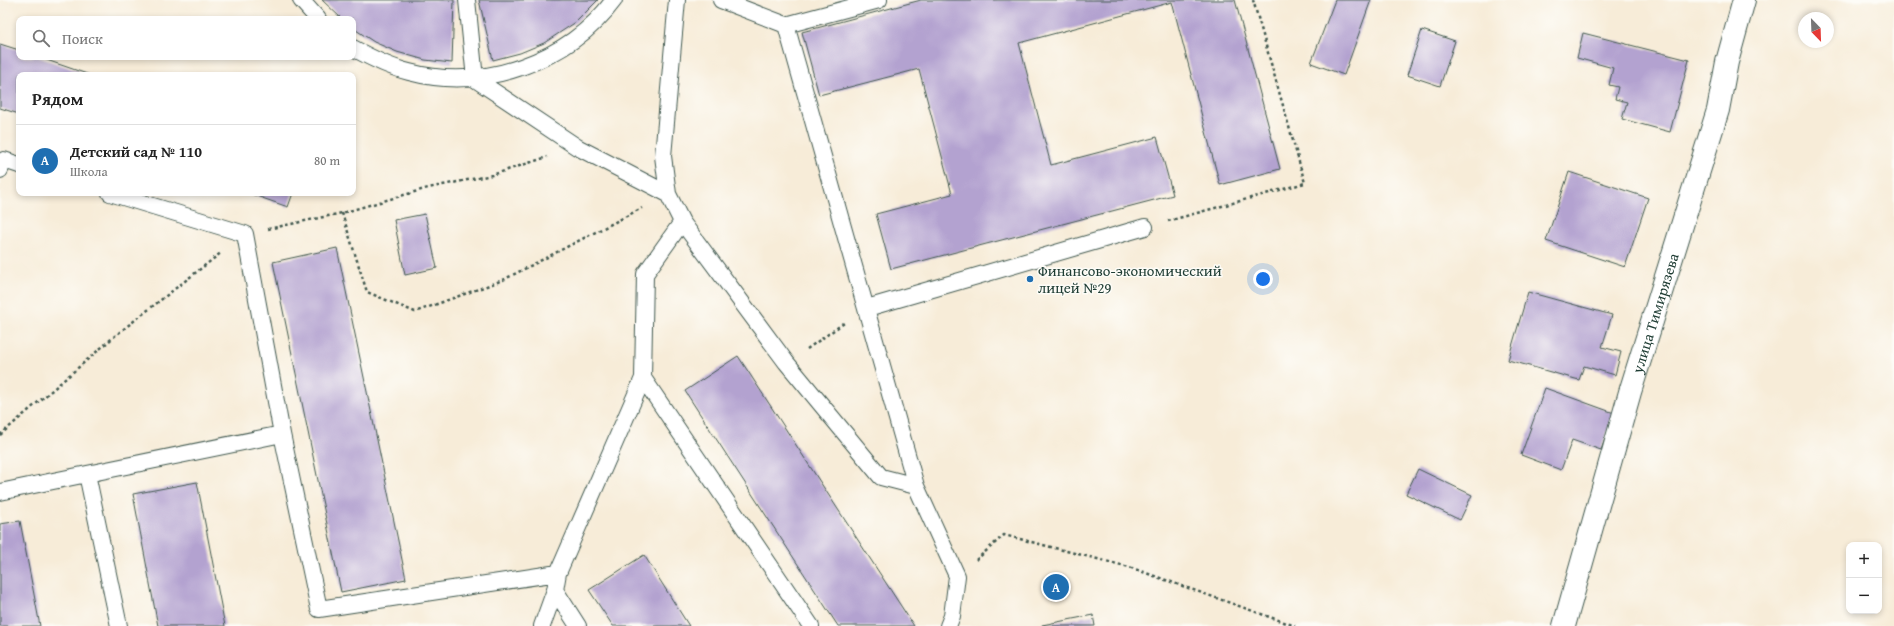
<!DOCTYPE html>
<html lang="ru">
<head>
<meta charset="utf-8">
<style>
	:root { --surface:#fff; --page:#f2f2f2; --text:#222; --muted:#767676; --line:#e0e0e0; --accent:#1f6fb2 }
	body { margin:0; font-family:"Gentium Book Plus",serif; background:var(--page); color:var(--text) }
	.controls { position:absolute; right:12px; bottom:12px; display:grid; overflow:hidden; border-radius:8px; box-shadow:0 2px 6px #0003 }
	.controls button { width:36px; height:36px; display:grid; place-items:center; padding:0; border:0; border-bottom:1px solid var(--line); background:var(--surface); color:var(--text); font:20px sans-serif }
	.compass { position:absolute; left:1798px; top:12px; width:36px; height:36px; border-radius:50%; background:var(--surface); box-shadow:0 2px 6px #0003; rotate:157deg }
	.you { position:absolute; left:1263px; top:279px; width:14px; height:14px; margin:-10px; border:3px solid #fff; border-radius:50%; background:#1a73e8; box-shadow:0 0 0 6px #1a73e833 }
	.badge { display:grid; place-items:center; width:26px; height:26px; border-radius:50%; background:var(--accent); color:#fff; font-size:13px; font-weight:700 }
	.pin { position:absolute; translate:-50% -50%; border:2px solid #fff; box-shadow:0 1px 4px #0006 }
	.list { margin:0; padding:0; list-style:none }
	h2 { display:flex; justify-content:space-between; align-items:center; height:52px; margin:0; padding:0 16px; font-size:17px }
	h2 small { font-size:13px; font-weight:400; color:var(--muted) }
	.list li { display:grid; grid-template-columns:26px 1fr auto; gap:12px; align-items:center; box-sizing:border-box; height:72px; padding:0 16px; border-top:1px solid var(--line) }
	.list b { display:block; font-size:15px; white-space:nowrap }
	.list p { margin:0; font-size:13px; white-space:nowrap; color:var(--muted) }
	.list em { font-size:13px; font-style:normal; color:var(--muted) }
	.icon { flex:none; width:22px; height:22px; fill:none; stroke:currentColor; stroke-width:2; stroke-linecap:round; stroke-linejoin:round }
	.map { position:relative; flex:none; width:1894px; height:626px; overflow:hidden }
	.search { position:absolute; background:var(--surface); box-shadow:0 2px 6px #0003; left:16px; top:16px; width:340px; height:44px; display:flex; align-items:center; gap:10px; box-sizing:border-box; padding:0 14px; border-radius:8px; color:var(--muted); font-size:15px }
	.panel { position:absolute; background:var(--surface); box-shadow:0 2px 6px #0003; left:16px; top:72px; width:340px; height:124px; border-radius:8px }
	.map>svg:first-child { display:block }
	.building { fill:#b3a2d0 }
	.lines { fill:none; stroke-linecap:round; stroke-linejoin:round }
	.service-casing { stroke:#3f574d; stroke-width:18 }
	.minor-casing { stroke:#3f574d; stroke-width:24 }
	.path { stroke:#3f574d; stroke-width:2.5; stroke-dasharray:3 3; stroke-linecap:butt }
	.service { stroke:#fff; stroke-width:16 }
	.minor { stroke:#fff; stroke-width:22 }
	.poi-dot { fill:#1f6fb2; stroke:#fdfcf7; stroke-width:1.5 }
	.labels { text-anchor:middle; dominant-baseline:central; stroke-width:3; stroke-linejoin:round; paint-order:stroke }
	.poi-label { font-size:15px; fill:#1f3d34; stroke:#fdfcf7; text-anchor:start }
	.street-label { font-size:15px; fill:#1f3d34; stroke:#fdfcf7 }
</style>
</head>
<body>
<div class="map">
<svg width="1894" height="626" viewBox="0 0 1894 626">
	<rect width="100%" height="100%" fill="#fdfcf7"/>
	<filter id="ink" filterUnits="userSpaceOnUse"><feTurbulence type="fractalNoise" baseFrequency=".025" numOctaves="2"/><feDisplacementMap in="SourceGraphic" scale="8" xChannelSelector="R" yChannelSelector="G"/><feConvolveMatrix kernelMatrix="1 2 1 2 8 2 1 2 1" color-interpolation-filters="sRGB"/></filter>
	<filter id="wash" filterUnits="userSpaceOnUse"><feTurbulence type="fractalNoise" baseFrequency=".012" numOctaves="4" result="noise"/><feDisplacementMap in="SourceGraphic" scale="16" xChannelSelector="R" yChannelSelector="G"/><feGaussianBlur stdDeviation="0.9" result="paint"/><feColorMatrix in="noise" values="0 0 0 0 0 0 0 0 0 0 0 0 0 0 0 0 0 1.4 0 .05"/><feComposite in="paint" operator="in"/></filter>
	<g filter="url(#wash)">
		<rect width="100%" height="100%" fill="#f7ecd8"/>
		<g id="blocks">
			<!-- building -->
			<path class="building" d="M322,0h132l-2,63 -27,-3 -28,-8 -23,-10 -21,-14v-9h-11z
				M479,0h119l-22,22 -32,21 -24,10 -27,7z
				M921,0h314l45,169 -60,16 -48,-183 -153,41 32,122 106,-28 16,58 -282,74 -15,-55 76,-20 -33,-125 -100,26 -17,-63z
				M1335,0h36l-27,75 -33,-12z
				M1422,30l33,11 -15,45 -33,-11z
				M1583,33l106,27 -19,72 -48,-13 5,-17 -12,-3 3,-12 -9,-2 4,-17 -36,-10z
				M0,44l19,6v7h19l52,18h-71v39l-19,-6z
				M1569,172l79,26 -23,69 -79,-26z
				M248,193h45l-5,14z
				M425,214l12,54 -32,7 -11,-55z
				M337,248l69,331 -65,13 -68,-330z
				M1528,292l84,23 -10,32 19,5 -6,23 -31,-9 -5,14 -71,-20z
				M738,356l176,270h-76l-153,-235z
				M1545,388l69,25 -13,37 -29,-10 -11,30 -40,-15z
				M1418,469l54,26 -12,25 -54,-26z
				M197,482l28,144h-67l-25,-132z
				M20,521l20,105h-40v-102z
				M644,555l45,71h-76l-24,-36z
				M1093,615l2,11h-53v-1z"/>
		</g>
	</g>
	<g filter="url(#ink)">
		<use href="#blocks" fill-opacity="0" stroke="#3f574d" stroke-width="1"/>
		<g class="lines">
			<defs>
				<path id="service" d="M301,0l17,19
					M467,0l8,79 102,68 91,47
					M677,0l-14,156 5,38 14,28 104,140 95,115 35,9 41,90 -5,40 -4,10
					M721,0l65,25 93,-25
					M786,25l130,461
					M353,48c18,10 36,19 56,24 74,20 159,-10 205,-72
					M0,170l4,-10 15,5
					M110,193l135,41 37,200 -195,40 32,152
					M867,308l278,-81
					M643,378l168,248
					M282,434l37,175 239,-36
					M0,492l87,-18
					M555,590l23,36
					M542,626l13,-36 3,-17 85,-195 2,-104 37,-52"/>
				<g id="minor">
					<path id="s1" d="M1564,626l66,-234 88,-282 9,-48 17,-62"/>
				</g>
			</defs>
			<!-- service casing -->
			<use href="#service" class="service-casing"/>
			<!-- minor casing -->
			<use href="#minor" class="minor-casing"/>
			<!-- path -->
			<path class="path" d="M342,213l25,79 48,20 88,-32 139,-72
				M1168,221l137,-38 -52,-183
				M268,229l74,-16 86,-25 64,-13 55,-18
				M807,349l37,-26
				M0,435l116,-100 106,-83
				M976,560l28,-25 125,32 166,59"/>
			<!-- service -->
			<use href="#service" class="service"/>
			<!-- minor -->
			<use href="#minor" class="minor"/>
		</g>
	</g>
	<!-- markers -->
	<circle class="poi-dot" cx="1030" cy="279" r="4"/>
	<g class="labels">
		<!-- poi labels -->
		<g class="poi-label">
			<text x="1038" y="270">Финансово-экономический<tspan x="1038" dy="17">лицей №29</tspan></text>
		</g>
		<!-- street labels -->
		<g class="street-label">
			<text stroke="none"><textPath href="#s1" startOffset="326">улица Тимирязева</textPath></text>
		</g>
	</g>
</svg>
<div class="controls">
<button>+</button>
<button>−</button>
</div>
<svg class="compass" viewBox="-18 -18 36 36"><path d="M0-13l5 13h-10z" fill="#e53935"/><path d="M0 13l5-13h-10z" fill="#767676"/></svg>
<div class="you"></div>
<div class="pin badge" style="left:1056px;top:587px">A</div>
<div class="search"><svg class="icon" aria-label="search" viewBox="0 0 24 24"><circle cx="10" cy="10" r="6"/><path d="M15 15l6 6"/></svg>Поиск</div>
<section class="panel">
<h2>Рядом<small></small></h2>
<ul class="list">
<li><span class="badge">A</span><div><b>Детский сад № 110</b><p>Школа</p></div><em>80 m</em></li>
</ul>
</section>
</div>
</body>
</html>
